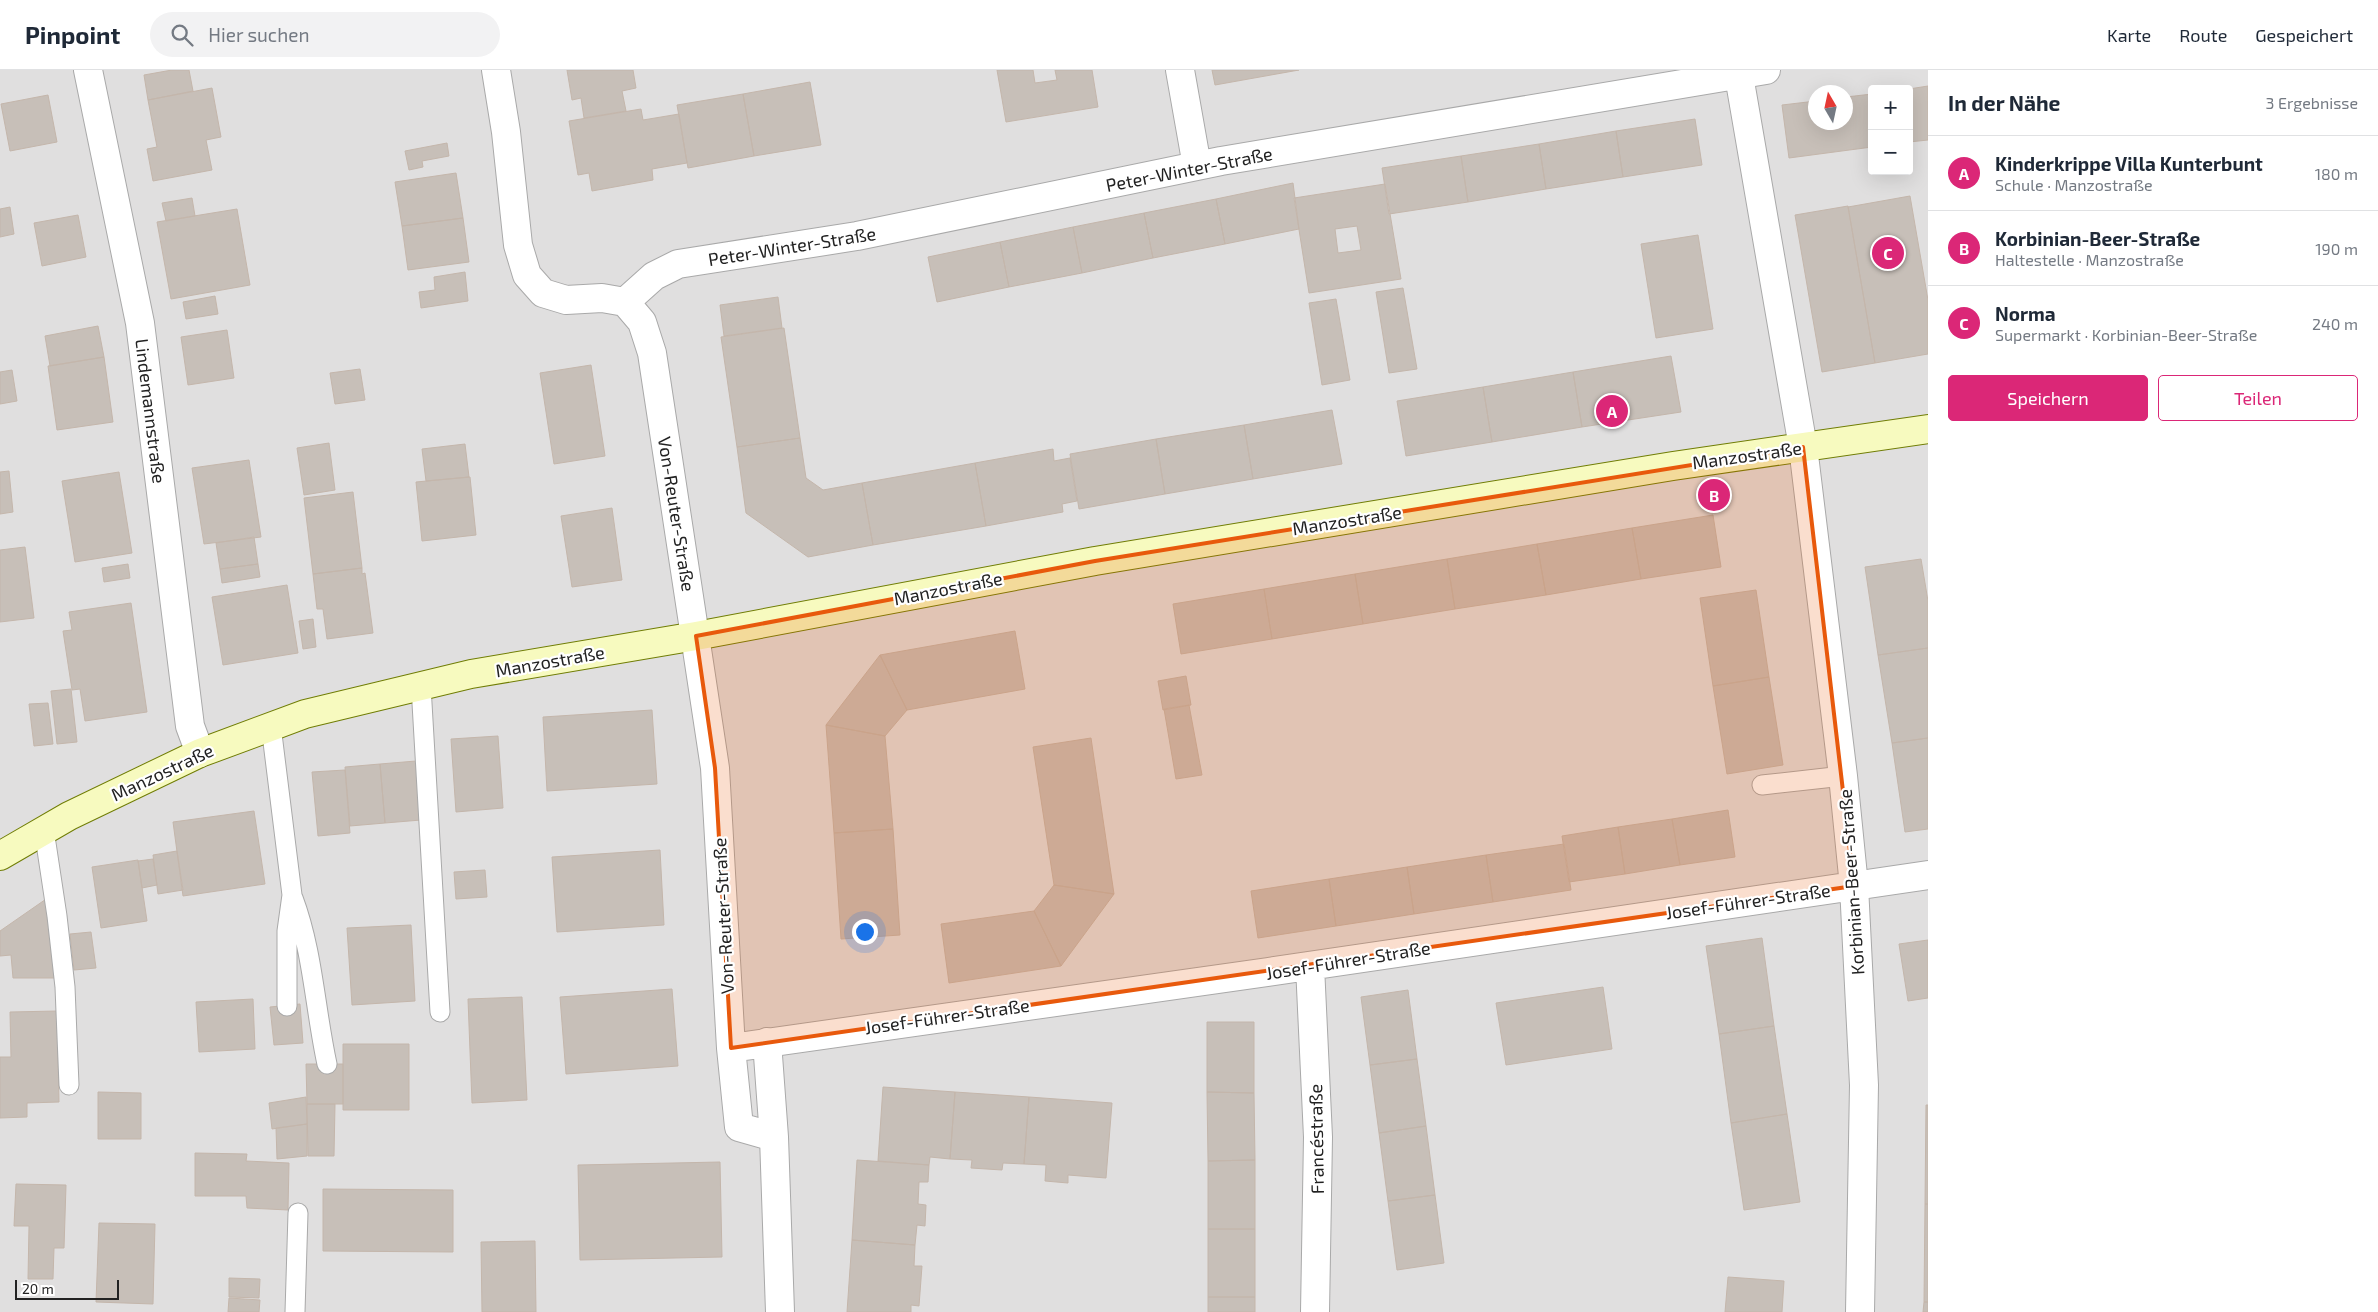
<!DOCTYPE html>
<html lang="de">
<head>
<meta charset="utf-8">
<style>
	:root { --surface:#fff; --page:#f2f2f3; --text:#1f2937; --muted:#747a83; --line:#e0e1e3; --accent:#db2777 }
	body { margin:0; font-family:"Exo 2",sans-serif; background:var(--page); color:var(--text) }
	.controls { position:absolute; right:15px; top:15px; display:grid; overflow:hidden; border-radius:5px; box-shadow:0 5px 20px #0002 }
	.controls button { width:45px; height:45px; display:grid; place-items:center; padding:0; border:0; border-bottom:1px solid var(--line); background:var(--surface); color:var(--text); font:25px sans-serif }
	.compass { position:absolute; left:1808px; top:15px; width:45px; height:45px; border-radius:50%; background:var(--surface); box-shadow:0 5px 20px #0002; rotate:351deg }
	.scale { position:absolute; left:15px; bottom:12px; width:104px; box-sizing:border-box; padding-left:5px; border:2px solid #222; border-top:0; font-size:14px; line-height:18px; white-space:nowrap; color:#222; -webkit-text-stroke:4px #fff; paint-order:stroke }
	.you { position:absolute; left:864px; top:861px; width:18px; height:18px; margin:-12px; border:4px solid #fff; border-radius:50%; background:#1a73e8; box-shadow:0 0 0 8px #1a73e833 }
	.badge { display:grid; place-items:center; width:32px; height:32px; border-radius:50%; background:var(--accent); color:#fff; font-size:16px; font-weight:700 }
	.pin { position:absolute; translate:-50% -50%; border:2px solid #fff; box-shadow:0 1px 5px #0006 }
	.list { margin:0; padding:0; list-style:none }
	h2 { display:flex; justify-content:space-between; align-items:center; height:65px; margin:0; padding:0 20px; font-size:21px }
	h2 small { font-size:16px; font-weight:400; color:var(--muted) }
	.list li { display:grid; grid-template-columns:32px 1fr auto; gap:15px; align-items:center; box-sizing:border-box; height:75px; padding:0 20px; border-top:1px solid var(--line) }
	.list b { display:block; font-size:19px; white-space:nowrap }
	.list p { margin:0; font-size:16px; white-space:nowrap; color:var(--muted) }
	.list em { font-size:16px; font-style:normal; color:var(--muted) }
	.actions { display:flex; gap:10px; padding:15px 20px }
	.actions a { flex:1; padding:11px 0; border:1px solid var(--accent); border-radius:5px; text-align:center; font-size:18px; color:var(--accent) }
	.actions .main { background:var(--accent); color:#fff }
	.icon { flex:none; width:28px; height:28px; fill:none; stroke:currentColor; stroke-width:2; stroke-linecap:round; stroke-linejoin:round }
	.map { position:relative; flex:none; width:1928px; height:1242px; overflow:hidden }
	header { display:flex; align-items:center; gap:30px; box-sizing:border-box; height:70px; padding:0 25px; background:var(--surface); border-bottom:1px solid var(--line) }
	header strong { font-size:24px }
	nav { display:flex; gap:28px; margin-inline-start:auto; font-size:18px }
	.search { width:350px; height:45px; background:var(--page); display:flex; align-items:center; gap:12px; box-sizing:border-box; padding:0 18px; border-radius:28px; color:var(--muted); font-size:19px }
	main { display:flex }
	aside { flex:1; background:var(--surface) }
	.map>svg:first-child { display:block }
	.residential { fill:#e0dfdf; fill-rule:evenodd }
	.building { fill:#c7bfb8; stroke:#c4b6ab; fill-rule:evenodd }
	.lines { fill:none; stroke-linecap:round; stroke-linejoin:round }
	.lane-casing { stroke:#a9a9a9; stroke-width:21 }
	.street-casing { stroke:#a9a9a9; stroke-width:30 }
	.secondary-casing { stroke:#707d05; stroke-width:30 }
	.lane { stroke:#fff; stroke-width:19 }
	.street { stroke:#fff; stroke-width:28 }
	.secondary { stroke:#f7fabf; stroke-width:28 }
	.marked { fill:#e8590c; fill-opacity:0.2; stroke:#e8590c; stroke-width:4; stroke-linejoin:round }
	.labels { text-anchor:middle; dominant-baseline:central; stroke-width:4.5; stroke-linejoin:round; paint-order:stroke }
	.street-label { font-size:18px; fill:#222; stroke:#fff }
</style>
</head>
<body>
<header>
<strong>Pinpoint</strong>
<div class="search"><svg class="icon" aria-label="search" viewBox="0 0 24 24"><circle cx="10" cy="10" r="6"/><path d="M15 15l6 6"/></svg>Hier suchen</div>
<nav><a>Karte</a><a>Route</a><a>Gespeichert</a></nav>
</header>
<main>
<div class="map">
<svg width="1928" height="1242" viewBox="0 0 1928 1242">
	<rect width="100%" height="100%" fill="#f2efe9"/>
	<!-- residential -->
	<path class="residential" d="M0,0h1928v1242h-1928zM1872,19h37v82h-37zM1816,22h30v30h-30z"/>
	<!-- building -->
	<path class="building" d="M172,0h17l4,21 -45,9 -4,-25z
		M567,0h66l3,18 -14,3 4,20 -42,7 -3,-20 -9,2z
		M997,0h36l2,13 22,-3 -2,-10h37l6,37 -92,15z
		M1212,0h87l-84,15z
		M810,12l11,63 -67,11 -11,-62z
		M1928,16v54l-19,2v-53z
		M212,18l9,49 -15,3 6,30 -59,11 -6,-32 10,-2 -9,-47z
		M743,24l11,62 -66,12 -11,-63z
		M1872,24v53l-83,11 -7,-53 34,-4v21h30v-25z
		M48,25l9,47 -47,9 -9,-47z
		M641,39l2,11 36,-6 8,49 -35,6 1,11 -61,11 -3,-18 -11,2 -9,-54z
		M1695,49l7,46 -79,12 -7,-46z
		M1616,61l7,46 -77,12 -7,-45z
		M447,73l2,13 -27,5 1,6 -14,3 -4,-19z
		M1539,74l7,45 -78,13 -7,-46z
		M1461,86l7,46 -79,12 -7,-46z
		M456,103l7,45 -61,8 -7,-44z
		M1293,113l6,46 -74,15 -9,-45z
		M1385,114l16,95 -92,14 -15,-95zM1357,156l4,24 -23,3 -3,-24z
		M1910,126l18,104v54l-53,9 -27,-156z
		M192,128l3,18 -29,5 -4,-18z
		M1216,129l9,45 -72,14 -9,-45z
		M1848,136l27,157 -53,9 -27,-157z
		M10,137l4,27 -14,3v-28z
		M237,139l13,76 -79,14 -14,-77z
		M1144,143l9,45 -71,15 -9,-46z
		M78,145l8,42 -44,9 -8,-43z
		M463,148l6,44 -61,8 -6,-44z
		M1073,157l9,46 -73,14 -9,-45z
		M1698,165l15,94 -57,9 -15,-94z
		M1000,172l9,45 -72,15 -9,-45z
		M465,202l3,29 -47,7 -2,-16 16,-2 -1,-13z
		M1403,218l14,81 -28,4 -13,-81z
		M215,226l3,18 -32,5 -3,-17z
		M778,227l4,31 -58,8 -4,-31z
		M1336,229l14,81 -28,5 -13,-82z
		M98,256l6,31 -54,9 -5,-30z
		M784,258l16,110 -63,9 -16,-110z
		M227,260l7,48 -46,7 -7,-48z
		M1671,286l10,56 -99,15 -9,-55z
		M104,287l9,65 -56,8 -9,-64z
		M591,295l14,91 -51,8 -14,-91z
		M360,299l5,31 -30,4 -5,-31z
		M12,300l5,31 -17,3v-32z
		M1573,302l9,55 -90,15 -9,-55z
		M1483,317l9,55 -86,14 -9,-55z
		M1332,340l10,54 -89,15 -9,-54z
		M1244,355l9,54 -88,15 -9,-55z
		M800,368l6,40 17,12 39,-7 11,62 -65,12 -62,-44 -9,-66z
		M1156,369l9,55 -86,15 -9,-55z
		M329,373l6,47 -31,5 -7,-47z
		M465,374l4,33 -43,4 -4,-32z
		M1053,379l1,12 16,-3 7,43 -15,3 1,8 -77,14 -11,-63z
		M249,390l12,77 -57,7 -12,-76z
		M975,393l11,63 -113,19 -11,-62z
		M9,401l4,41 -13,2v-42z
		M119,402l13,81 -57,9 -13,-81z
		M470,407l6,58 -54,6 -6,-59z
		M353,422l9,76 -49,6 -9,-76z
		M612,438l10,72 -50,7 -11,-71z
		M1713,445l8,52 -80,12 -9,-51z
		M1632,458l9,51 -95,16 -9,-51z
		M254,467l4,27 -38,5 -4,-26z
		M1537,474l9,51 -91,14 -8,-50z
		M25,477l9,71 -34,4v-72z
		M1447,489l8,50 -92,15 -8,-50z
		M1921,489l7,42v47l-50,7 -13,-88z
		M128,494l2,14 -26,4 -2,-14z
		M258,494l2,13 -38,6 -2,-14z
		M362,498v6l3,-1 8,60 -46,6 -4,-30h-6l-4,-35z
		M1355,504l8,50 -91,15 -8,-50z
		M287,515l11,68 -75,12 -11,-68z
		M1264,519l8,50 -91,15 -8,-50z
		M1756,520l13,87 -56,9 -13,-88z
		M131,533l16,109 -62,9 -5,-32 -8,1 -9,-59 9,-1 -3,-18z
		M313,549l3,28 -13,2 -4,-28z
		M1015,561l10,58 -118,21 -27,-55z
		M1928,578v90l-36,5 -14,-88z
		M880,585l27,55 -22,26 -59,-11z
		M1186,606l5,29 -28,5 -5,-29z
		M1769,607l14,88 -56,9 -14,-88z
		M71,619l6,53 -20,2 -6,-53z
		M48,633l5,41 -19,2 -5,-42z
		M1189,635l13,70 -26,4 -12,-70z
		M652,640l5,74 -110,7 -4,-74z
		M826,655l59,11 8,93 -59,4z
		M498,666l5,72 -47,4 -5,-73z
		M1091,668l23,156 -60,-9 -21,-138z
		M1928,668v91l-23,3 -13,-89z
		M416,691l5,59 -36,3 -5,-59z
		M380,694l5,59 -35,3 -5,-59z
		M345,700l5,63 -32,3 -6,-64z
		M1728,740l7,47 -55,8 -8,-46z
		M254,741l11,73 -82,12 -10,-74z
		M1672,749l8,46 -55,9 -7,-47z
		M1618,757l7,47 -56,8 -7,-46z
		M893,759l7,106 -59,4 -7,-106z
		M1564,774l7,46 -78,12 -7,-47z
		M660,780l4,75 -107,7 -5,-75z
		M177,781l6,39 -25,4 -5,-39z
		M1486,785l7,47 -79,12 -7,-47z
		M153,789l4,26 -15,3 -4,-27z
		M138,790l9,61 -46,7 -9,-61z
		M1407,797l7,47 -78,12 -7,-47z
		M485,800l2,27 -31,2 -2,-27z
		M1329,809l7,47 -78,12 -7,-47z
		M1054,815l60,9 -53,72 -27,-55z
		M49,827l8,81h-44l-2,-23 -11,1v-25z
		M1034,841l27,55 -112,17 -8,-59z
		M411,855l4,76 -63,4 -5,-77z
		M91,862l5,36 -22,2 -4,-36z
		M1762,868l12,88 -55,8 -13,-88z
		M1928,870v58l-20,3 -9,-57z
		M1603,917l9,62 -106,16 -10,-62z
		M672,919l6,77 -112,8 -6,-77z
		M1408,920l9,69 -47,6 -9,-68z
		M522,927l5,103 -55,3 -4,-104z
		M253,929l2,50 -56,3 -3,-50z
		M300,934l3,39 -29,2 -4,-38z
		M57,941l2,91 -32,1v14l-27,1v-61h11l-1,-45z
		M1207,952h47v71l-47,-1z
		M1774,956l13,88 -56,9 -12,-89z
		M343,974h66v66h-66z
		M1417,989l9,67 -47,7 -9,-68z
		M306,994h37v40h-36z
		M883,1017l72,5 -5,67 -20,-2 -1,8 -51,-4z
		M98,1022l43,1v46h-43z
		M955,1022l74,5 -5,67 -21,-1 -1,7 -31,-2 1,-8 -22,-1z
		M1207,1022l47,1 1,67 -47,1z
		M306,1027l1,27 -35,5 -3,-26z
		M1029,1027l83,6 -6,75 -38,-3v8l-23,-2 1,-16 -22,-1z
		M307,1034h28l-1,52h-26z
		M1926,1035h2v99h-3z
		M1787,1044l13,88 -56,8 -13,-87z
		M307,1054v32l-30,3 -1,-31z
		M1426,1056l9,69 -47,6 -9,-68z
		M195,1083l52,1 -1,7 43,2 -1,47 -41,-2 -1,-12h-51z
		M857,1090l72,5 -1,17h-9l-1,22 8,1 -1,21 -8,-1 -2,20 -63,-5z
		M1255,1090v69h-47v-68z
		M720,1092l2,95 -142,3 -2,-95z
		M16,1114l50,1 -2,63h-10l-1,31h-25l1,-53h-15z
		M323,1119l130,1v62l-130,-1z
		M1435,1125l9,68 -47,7 -9,-69z
		M1925,1134h3v98h-4z
		M99,1153l56,1 -2,80 -57,-2z
		M1208,1159h47v68h-47z
		M852,1170l63,5 -1,21h8l-3,40 -8,-1v7h-64z
		M535,1171l1,71h-54l-1,-70z
		M1728,1207l56,4 -2,31h-57z
		M229,1208l31,1 -1,19 -30,-1z
		M1208,1227h47v15h-47z
		M229,1228l31,2 -1,12h-31z
		M1924,1232h4v10h-5z"/>
	<g class="lines">
		<defs>
			<path id="lane" d="M421,616l19,326
				M271,656l21,169 -5,36v75
				M1762,715l81,-9
				M44,760l13,86 8,71 4,98
				M293,828c20,53 22,111 34,166
				M295,1242l3,-99"/>
			<path id="street" d="M88,0l52,253 50,403 10,27
				M496,0l10,62 12,113 9,30 16,18 23,7 36,-2 23,4 17,20 10,31 63,415 16,280 537,-76 660,-97
				M1180,0l17,96
				M1738,0l65,377 40,329 11,110 10,199 -4,227
				M625,232l29,-26 24,-12 179,-28 364,-75 545,-91
				M1310,896l8,171 -3,175
				M767,972l7,95 6,175
				M731,978l8,79 35,10"/>
			<path id="secondary" d="M0,786l69,-40 131,-63 105,-39 166,-40 225,-38 399,-75 578,-95 255,-37"/>
		</defs>
		<!-- lane casing -->
		<use href="#lane" class="lane-casing"/>
		<!-- street casing -->
		<use href="#street" class="street-casing"/>
		<!-- secondary casing -->
		<use href="#secondary" class="secondary-casing"/>
		<!-- lane -->
		<use href="#lane" class="lane"/>
		<!-- street -->
		<use href="#street" class="street"/>
		<!-- secondary -->
		<use href="#secondary" class="secondary"/>
	</g>
	<!-- marked area -->
	<path class="marked" d="M1803,377l51,439 -1123,162 -16,-280 -19,-132 399,-75z"/>
	<g class="labels">
		<!-- street labels -->
		<g class="street-label">
			<text transform="translate(1189 99) rotate(-11)">Peter-Winter-Straße</text>
			<text transform="translate(792 176) rotate(-9)">Peter-Winter-Straße</text>
			<text transform="translate(151 341) rotate(83)">Lindemannstraße</text>
			<text transform="translate(1747 385) rotate(-8)">Manzostraße</text>
			<text transform="translate(677 444) rotate(81)">Von-Reuter-Straße</text>
			<text transform="translate(1347 450) rotate(-9)">Manzostraße</text>
			<text transform="translate(948 518) rotate(-11)">Manzostraße</text>
			<text transform="translate(550 591) rotate(-10)">Manzostraße</text>
			<text transform="translate(162 702) rotate(-25)">Manzostraße</text>
			<text transform="translate(1851 812) rotate(-94)">Korbinian-Beer-Straße</text>
			<text transform="translate(1748 831) rotate(-8)">Josef-Führer-Straße</text>
			<text transform="translate(723 846) rotate(-93)">Von-Reuter-Straße</text>
			<text transform="translate(1348 890) rotate(-9)">Josef-Führer-Straße</text>
			<text transform="translate(947 946) rotate(-8)">Josef-Führer-Straße</text>
			<text transform="translate(1316 1069) rotate(-91)">Francéstraße</text>
		</g>
	</g>
</svg>
<div class="controls">
<button>+</button>
<button>−</button>
</div>
<svg class="compass" viewBox="-18 -18 36 36"><path d="M0-13l5 13h-10z" fill="#e53935"/><path d="M0 13l5-13h-10z" fill="#747a83"/></svg>
<div class="scale">20 m</div>
<div class="you"></div>
<div class="pin badge" style="left:1612px;top:341px">A</div>
<div class="pin badge" style="left:1714px;top:425px">B</div>
<div class="pin badge" style="left:1888px;top:183px">C</div>
</div>
<aside>
<h2>In der Nähe<small>3 Ergebnisse</small></h2>
<ul class="list">
<li><span class="badge">A</span><div><b>Kinderkrippe Villa Kunterbunt</b><p>Schule · Manzostraße</p></div><em>180 m</em></li>
<li><span class="badge">B</span><div><b>Korbinian-Beer-Straße</b><p>Haltestelle · Manzostraße</p></div><em>190 m</em></li>
<li><span class="badge">C</span><div><b>Norma</b><p>Supermarkt · Korbinian-Beer-Straße</p></div><em>240 m</em></li>
</ul>
<div class="actions"><a class="main">Speichern</a><a>Teilen</a></div>
</aside>
</main>
</body>
</html>
